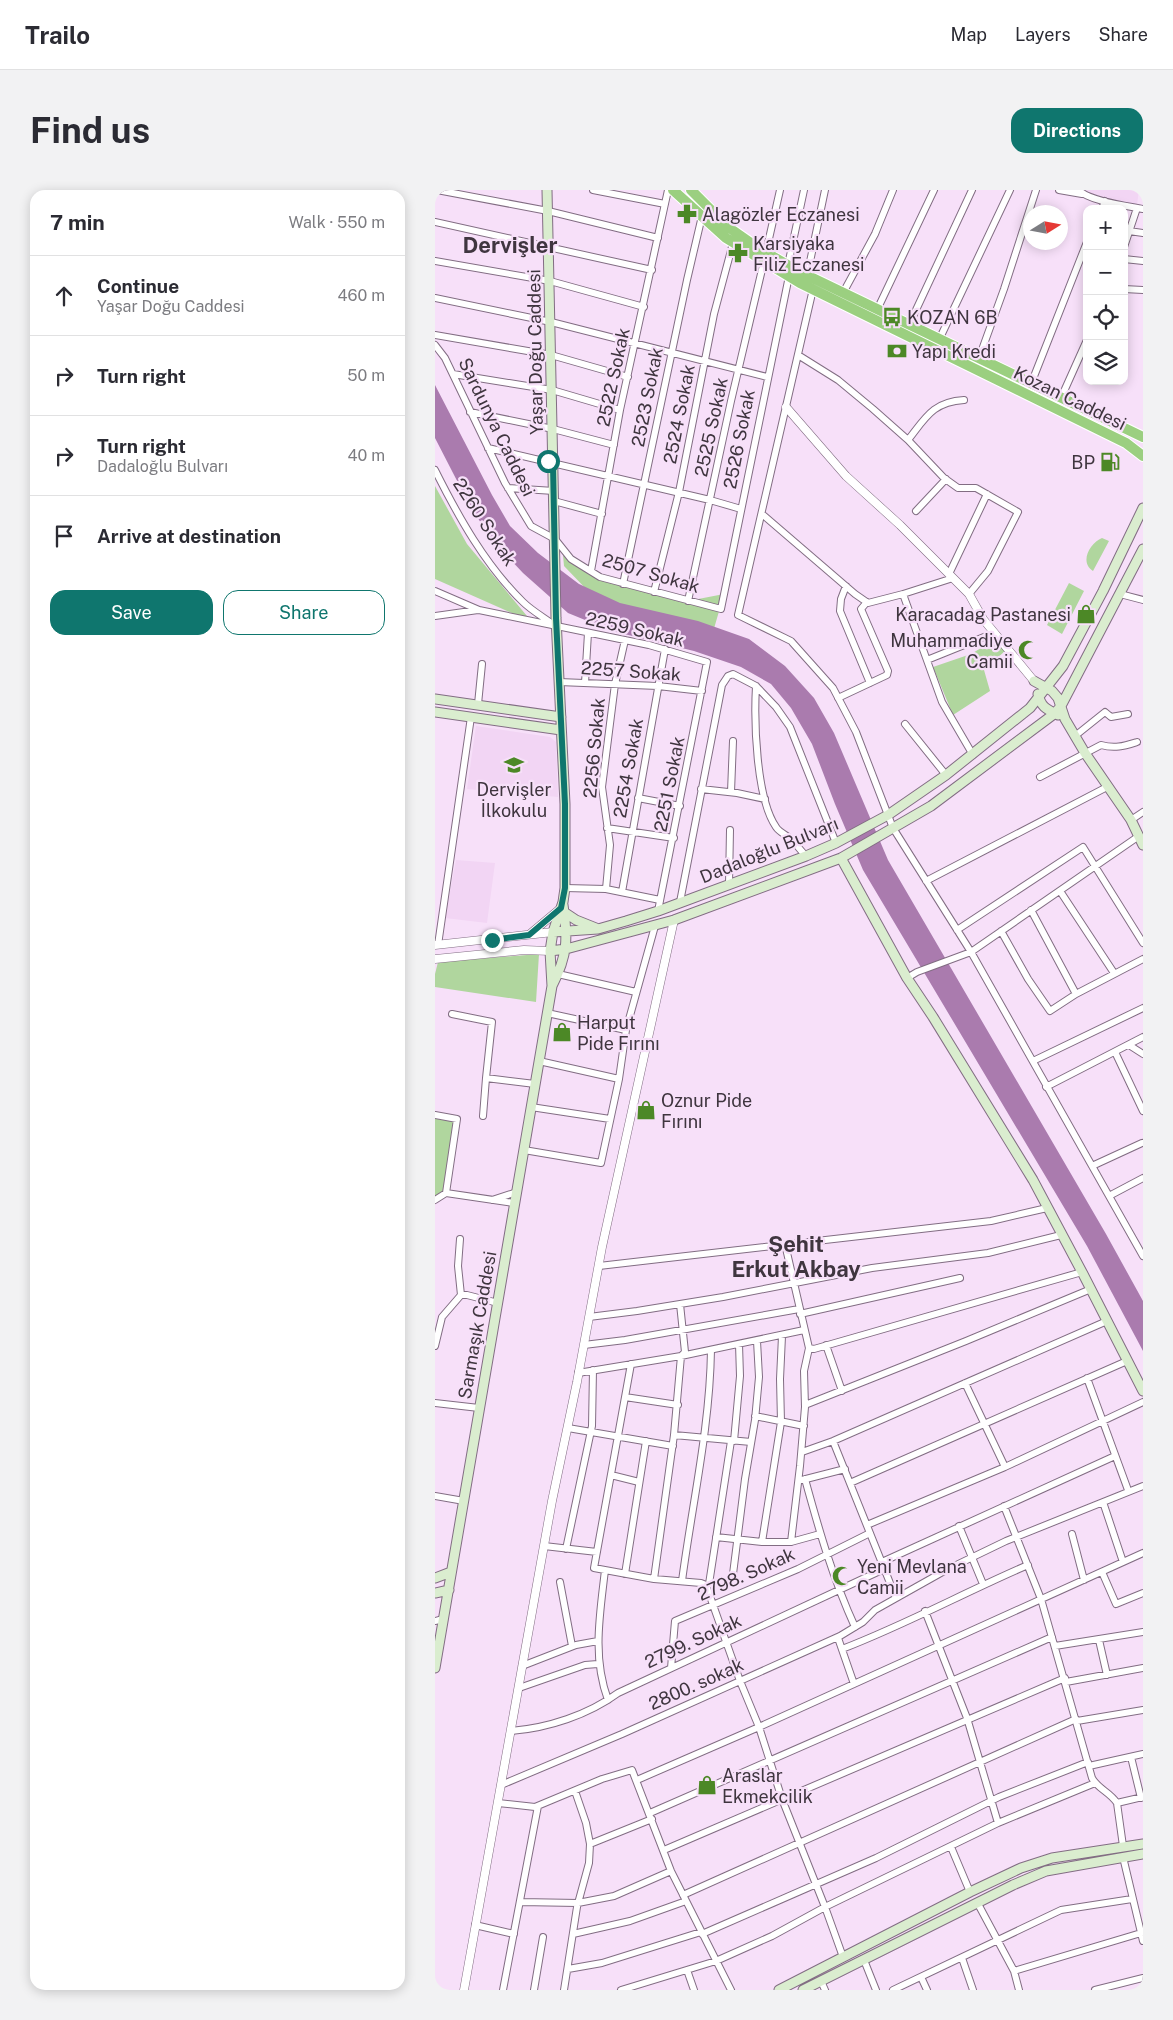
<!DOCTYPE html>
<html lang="en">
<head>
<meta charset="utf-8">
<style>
	:root { --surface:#fff; --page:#f2f2f3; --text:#2b2b33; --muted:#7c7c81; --line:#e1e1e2; --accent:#0f766e }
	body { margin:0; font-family:"Public Sans",sans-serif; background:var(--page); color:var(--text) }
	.controls { position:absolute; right:15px; top:15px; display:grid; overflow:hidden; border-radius:10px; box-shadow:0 2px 12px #0003 }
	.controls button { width:45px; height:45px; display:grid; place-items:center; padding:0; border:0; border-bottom:1px solid var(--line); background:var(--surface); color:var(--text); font:25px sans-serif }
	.compass { position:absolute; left:588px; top:15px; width:45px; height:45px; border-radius:50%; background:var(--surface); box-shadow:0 2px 12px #0003; rotate:79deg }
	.stop { position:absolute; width:15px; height:15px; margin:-11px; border:4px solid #0f766e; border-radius:50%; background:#fff }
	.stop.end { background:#0f766e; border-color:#fff; box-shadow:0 1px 5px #0008 }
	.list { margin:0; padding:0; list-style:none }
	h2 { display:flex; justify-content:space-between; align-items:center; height:65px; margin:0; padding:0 20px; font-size:21px }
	h2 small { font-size:16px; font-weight:400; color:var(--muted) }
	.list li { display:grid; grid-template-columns:32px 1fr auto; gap:15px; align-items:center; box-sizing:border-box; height:80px; padding:0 20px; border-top:1px solid var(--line) }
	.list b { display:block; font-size:19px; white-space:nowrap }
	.list p { margin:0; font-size:16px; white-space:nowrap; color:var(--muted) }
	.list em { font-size:16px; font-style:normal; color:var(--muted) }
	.actions { display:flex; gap:10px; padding:15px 20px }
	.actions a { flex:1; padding:11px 0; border:1px solid var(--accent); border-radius:15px; text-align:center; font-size:18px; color:var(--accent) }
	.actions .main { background:var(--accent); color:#fff }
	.icon { flex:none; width:28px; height:28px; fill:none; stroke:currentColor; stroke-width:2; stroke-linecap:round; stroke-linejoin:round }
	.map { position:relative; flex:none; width:708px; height:1800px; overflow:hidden; border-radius:15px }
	header { display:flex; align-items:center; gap:30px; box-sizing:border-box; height:70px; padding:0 25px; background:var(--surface); border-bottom:1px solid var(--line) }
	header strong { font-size:24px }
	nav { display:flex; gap:28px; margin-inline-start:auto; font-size:18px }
	.intro { display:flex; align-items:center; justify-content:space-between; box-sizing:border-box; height:120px; padding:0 30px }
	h1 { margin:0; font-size:35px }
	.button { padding:12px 22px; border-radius:15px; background:var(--accent); color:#fff; font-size:18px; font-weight:700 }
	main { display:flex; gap:30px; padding:0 30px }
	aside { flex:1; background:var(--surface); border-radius:15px; box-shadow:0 2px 12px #0003 }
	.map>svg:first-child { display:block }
	.built { fill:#f2d5f4 }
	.green { fill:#b0d69e }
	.water { fill:#aa7bae }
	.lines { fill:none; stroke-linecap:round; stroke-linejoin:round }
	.minor-casing { stroke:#826d83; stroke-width:8 }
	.tertiary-casing { stroke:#826d83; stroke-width:9 }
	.secondary-casing { stroke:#826d83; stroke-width:11 }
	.trunk-casing { stroke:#fff; stroke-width:12 }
	.minor { stroke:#fff; stroke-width:6 }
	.tertiary { stroke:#fff; stroke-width:8 }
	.secondary { stroke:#daedcf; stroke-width:9 }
	.trunk { stroke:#9bcf80; stroke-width:10 }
	.route { stroke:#0f766e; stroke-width:6 }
	.labels { text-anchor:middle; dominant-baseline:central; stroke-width:4.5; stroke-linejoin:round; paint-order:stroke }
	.poi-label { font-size:18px; fill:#3f353f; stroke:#f7e0f9; text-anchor:start }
	.street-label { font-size:18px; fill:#3f353f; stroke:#f7e0f9 }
	.district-label { font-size:22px; font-weight:bold; fill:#3f353f; stroke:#f7e0f9 }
</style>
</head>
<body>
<header>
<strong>Trailo</strong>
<nav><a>Map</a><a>Layers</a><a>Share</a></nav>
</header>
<div class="intro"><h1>Find us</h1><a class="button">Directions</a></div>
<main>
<aside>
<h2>7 min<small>Walk · 550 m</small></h2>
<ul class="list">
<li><svg class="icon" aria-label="ahead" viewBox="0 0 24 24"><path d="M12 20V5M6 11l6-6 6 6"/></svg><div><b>Continue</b><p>Yaşar Doğu Caddesi</p></div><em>460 m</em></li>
<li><svg class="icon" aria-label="right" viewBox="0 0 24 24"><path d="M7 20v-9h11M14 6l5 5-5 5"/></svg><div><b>Turn right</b></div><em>50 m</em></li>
<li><svg class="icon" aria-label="right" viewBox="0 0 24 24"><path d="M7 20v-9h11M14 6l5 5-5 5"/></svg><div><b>Turn right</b><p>Dadaloğlu Bulvarı</p></div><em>40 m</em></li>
<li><svg class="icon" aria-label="arrive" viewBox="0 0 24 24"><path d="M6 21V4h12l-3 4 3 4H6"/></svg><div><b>Arrive at destination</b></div></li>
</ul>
<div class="actions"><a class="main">Save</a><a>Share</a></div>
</aside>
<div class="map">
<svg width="708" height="1800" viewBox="0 0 708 1800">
	<rect width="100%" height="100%" fill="#f7e0f9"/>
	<!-- built -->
	<path class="built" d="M652,0h52l-2,15 -49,-10z
		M41,536l74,11 6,5 2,55 -91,-8z
		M21,670l39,3 -8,60 -42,-5z"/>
	<!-- green -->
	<path class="green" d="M0,296l32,58 65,78 -97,-43z
		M667,348l7,3 -16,30c-14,-9 -3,-28 9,-33z
		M128,365l33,20 92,26 36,-7 -11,38 -75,-19 -49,-21 -25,-26z
		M634,393l15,8 -22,43 -15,-9z
		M561,449l9,12 -21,19 6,21 -37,24 -20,-48 38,-13z
		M104,764l-3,48 -101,-15v-13l3,-12z
		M0,928l20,3 -10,69 -10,7z"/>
	<!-- water -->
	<path class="water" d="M0,195l57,110 18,31 28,27 41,31 41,19 78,18 51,18 36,27 29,32 20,35 54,127 218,374 37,67v50l-56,-105 -224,-376 -28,-66 -23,-60 -21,-36 -20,-24 -30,-17 -47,-16 -82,-20 -44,-18 -45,-40 -31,-33 -22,-34 -35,-68z"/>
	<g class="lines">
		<defs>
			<path id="minor" d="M2,0l111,21 110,27
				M158,0l72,14
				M624,0l23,4
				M644,0c9,11 49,16 64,19
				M667,19l3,-8
				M0,32l217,48
				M694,41l14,2
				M689,57l13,-39
				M331,62l14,-62
				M689,69l19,2
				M0,71l115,20 94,26
				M353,75l16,-75
				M372,86l18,-86
				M378,99l-75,326 53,26 42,47 23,44 37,96 78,124 172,304
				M689,99l19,1
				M408,103l32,-59 18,-44
				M0,108l116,24 216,55
				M442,120l57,-120
				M474,135l63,-135
				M0,145l116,20 77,22
				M504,150l71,-150
				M0,155l10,13 60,125 26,43 24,13 16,20 29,18 121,32 68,-333
				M363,165l40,25 35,29 35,31 36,38 14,10h18l42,24 -30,59 -19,23
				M544,168l25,-69 32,-99
				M18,184l99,16 68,20
				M596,194l56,-142
				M626,208l26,-58
				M35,222l83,17 61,16
				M473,250c18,-23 25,-38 56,-40
				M53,258l222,52 31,9
				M0,280c23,46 50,95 88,132 8,8 20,15 31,23
				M73,298l46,3
				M119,311l48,13
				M481,321l30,-32
				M327,324l93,80 13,9 35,-9 50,-16
				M156,381l29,-161 48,-220
				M514,384l38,-80
				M188,394l64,-304 15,-64
				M411,396l-5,13 -1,12 30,72
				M0,401l44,19 170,35 58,17 -49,249
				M219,402l25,-100 35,-178 19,-71
				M468,404l39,108 31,53
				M685,404l23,6
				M253,411l43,-200 33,-140
				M0,426l43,-6
				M492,470l67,-27
				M124,492l99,4 44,5
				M150,493l3,-50
				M321,496c-2,35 0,112 20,141 3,5 10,8 15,12 5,5 10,12 15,17
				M403,508l49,-23 1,-4 -27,-62 6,-7
				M43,514l4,-40
				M470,534l41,51
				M640,546l30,-24 6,5 17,-3
				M605,587l61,-32c14,4 23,1 36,-3
				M266,599l36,4 28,6
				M296,602l2,-51
				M203,608l42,8
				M696,630l12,-8
				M172,638l67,10
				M491,691l181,-94
				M294,694l1,-54
				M130,698l41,1 54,11
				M171,699l4,-44 -8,-58 13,-103 10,-44
				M625,701l54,82
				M187,702l43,-243
				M245,712l42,-217 6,-9 5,-2 23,12 20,21 14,20 46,116
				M596,720l45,84
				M522,740l126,-83 60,96
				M566,741l27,48 22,32 26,-17 67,-35
				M3,755l33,-228
				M123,784l78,18
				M472,788l10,-6 54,-20 168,-116
				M112,823l79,17
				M17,824l40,8 -6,56 49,6
				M694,855l14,9
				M680,862l28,59
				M104,871l80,18
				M598,871l110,-53
				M611,897l97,-50
				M96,917l79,12
				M0,925l22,4 -11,74 -11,7
				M48,926l3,-38
				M89,960l77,13 18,-84 7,-49 29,-104
				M657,976l50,-23
				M11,1003l68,10
				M674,1006l34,-18
				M57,1010l25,-8
				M25,1049l-2,27 3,29
				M350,1054l24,104 -5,23 1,36 -5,59 -9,76
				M164,1076l392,-45 56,-13
				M365,1124l160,-36
				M154,1127l48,-6 86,-14 149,-29 116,-15 73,-18
				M149,1155l41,-5 174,-31
				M391,1155l16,46
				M0,1156l7,-29 19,-22h6l31,8
				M374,1158l5,1 268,-77
				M196,1174l-37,204 60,11 47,4 5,2 34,96 19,46 23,72 43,108 18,50
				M143,1183l103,-17 123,-26
				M652,1188l41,112
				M530,1193l40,84
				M190,1207l53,8
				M0,1213l44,5
				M370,1215l161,-64 125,-52
				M320,1226l49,10
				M133,1238l105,18
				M239,1245l77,7
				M299,1251l6,-65 -1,-32
				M398,1251l63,157
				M367,1262l31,-11 274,-120
				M176,1285l28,7
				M370,1289c14,51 28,100 50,148
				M367,1290l43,-11
				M415,1293l277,-122
				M0,1306l29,5
				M668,1312l20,60
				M569,1316l37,93 51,179c6,11 18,14 25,25l6,43
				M432,1335l138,-58 138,-65
				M524,1336l24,58
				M637,1344l12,46
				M281,1347l46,5h29l29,-8
				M327,1352l19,-120 -1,-43 2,-43
				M109,1356l53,6
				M131,1359l26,-123 1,-56
				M447,1372l233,-106
				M170,1380c-5,44 -13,87 3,130
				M667,1382l14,32 27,-11
				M190,1384l21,-133
				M298,1384l12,-95 10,-59 4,-43 -2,-36
				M219,1389l20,-144 7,-79 4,-4 -5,-48
				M247,1391c10,-76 28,-154 29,-231
				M125,1392l12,64
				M272,1397l2,-3 22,-143
				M490,1421l42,107 31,105
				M0,1431l8,-2
				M403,1448l16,46
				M664,1450l8,35
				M620,1456l88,-14
				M407,1459c63,-24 123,-57 186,-84
				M87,1476l54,-21 22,-4
				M236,1478l4,-47 123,-52 72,-36
				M631,1492l77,-14
				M84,1498l66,-23 13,-1
				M642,1531l66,-11
				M76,1541c37,-3 77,-16 107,-38l266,-124
				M696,1567l10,41
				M654,1576l54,-12
				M202,1590l122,-53 384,-174
				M66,1595l121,-51 218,-98 23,-14 12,-12 73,-41 58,-28 137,-55
				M63,1613l37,4 67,-28 30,-9 39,101 60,119
				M682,1613l26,-6
				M215,1623l402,-176
				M155,1654l62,-25
				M516,1657l19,45
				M229,1660l401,-172
				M688,1667l20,84
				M248,1705l393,-176
				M85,1712l58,1 36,-7 57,-25
				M542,1712l37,69 5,19
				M40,1735l39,9
				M138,1744l57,-13 56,-20
				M267,1744l174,-76 123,-61 89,-35
				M527,1768l11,32
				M429,1770l12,30
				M133,1779l34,-6 99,-31
				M252,1780l7,20
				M579,1781l127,-38
				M486,1787l6,13
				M386,1791l4,9
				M68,1800l35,-184
				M99,1800l9,-53
				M129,1800l13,-83 12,-44 1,-19 -4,-21 -11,-32
				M186,1800l95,-29 56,-25 53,-29 173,-84 97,-40
				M458,1800l168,-80 71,-11
				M660,1800l48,-12"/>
			<path id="tertiary" d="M351,217l60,69 54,49 69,69 14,25 51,62
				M95,744l31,-26
				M0,755l118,-13
				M0,769l89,-9 26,1
				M29,1800l88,-489 25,-119 25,-135 72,-327"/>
			<path id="secondary" d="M599,491l18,10 6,7 7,21 20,34 46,67 12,25
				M603,504c3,13 8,15 20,21
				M0,509l126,18
				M0,522l126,18
				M406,668l66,120 26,39 100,163 49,92 61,119
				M129,722l12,8 20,8
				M118,742l45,-3 28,-8 32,-10 148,-55 30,-13 52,-28 58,-40 84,-67 33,-42 40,-75 40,-83
				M115,761l16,-2 108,-29 167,-62 90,-52 123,-92 7,-8 82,-157
				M117,796c16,-31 16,-48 11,-81
				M0,1388l16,-6
				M0,1403l14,-3
				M0,1478l117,-682 -2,-35 3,-19 10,-30 2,-14v-84l-9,-186 -9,-428
				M344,1800l191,-98 51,-24 31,-10 91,-14
				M368,1800l210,-105 33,-14 97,-17"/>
			<path id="trunk" d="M238,0l53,48 74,45 326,160 17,13
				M256,0l37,37 30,21 40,23 345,166"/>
		</defs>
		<!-- minor casing -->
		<use href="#minor" class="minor-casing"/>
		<!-- tertiary casing -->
		<use href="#tertiary" class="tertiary-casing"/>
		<!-- secondary casing -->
		<use href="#secondary" class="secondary-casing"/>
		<!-- trunk casing -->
		<use href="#trunk" class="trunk-casing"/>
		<!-- minor -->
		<use href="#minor" class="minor"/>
		<!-- tertiary -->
		<use href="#tertiary" class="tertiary"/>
		<!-- secondary -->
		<use href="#secondary" class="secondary"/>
		<!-- trunk -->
		<use href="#trunk" class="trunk"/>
	</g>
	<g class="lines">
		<!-- route -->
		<path class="route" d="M57,750l37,-5 32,-27 4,-20v-84l-9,-186 -3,-154 -5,-3"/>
	</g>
	<!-- icons -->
	<defs>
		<symbol id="pharmacy-bare" viewBox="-9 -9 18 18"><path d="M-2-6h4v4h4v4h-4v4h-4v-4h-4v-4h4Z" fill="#4c8826" stroke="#f7e0f9" stroke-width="2.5" paint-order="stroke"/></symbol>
		<symbol id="bus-bare" viewBox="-9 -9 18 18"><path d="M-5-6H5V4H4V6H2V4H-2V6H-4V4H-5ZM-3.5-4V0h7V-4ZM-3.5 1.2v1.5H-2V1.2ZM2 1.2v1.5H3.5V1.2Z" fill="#4c8826" stroke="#f7e0f9" stroke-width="2.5" paint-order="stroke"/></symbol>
		<symbol id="bank-bare" viewBox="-9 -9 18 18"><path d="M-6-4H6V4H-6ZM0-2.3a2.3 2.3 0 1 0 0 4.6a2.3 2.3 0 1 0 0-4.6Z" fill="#4c8826" stroke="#f7e0f9" stroke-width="2.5" paint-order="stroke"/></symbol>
		<symbol id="fuel-bare" viewBox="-9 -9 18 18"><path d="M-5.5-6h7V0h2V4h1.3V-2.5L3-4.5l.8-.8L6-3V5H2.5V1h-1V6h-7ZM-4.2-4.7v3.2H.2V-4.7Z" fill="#4c8826" stroke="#f7e0f9" stroke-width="2.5" paint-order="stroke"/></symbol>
		<symbol id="shop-bare" viewBox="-9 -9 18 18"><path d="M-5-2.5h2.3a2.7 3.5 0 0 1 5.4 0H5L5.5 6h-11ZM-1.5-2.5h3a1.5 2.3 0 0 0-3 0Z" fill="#4c8826" stroke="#f7e0f9" stroke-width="2.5" paint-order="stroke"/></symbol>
		<symbol id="mosque-bare" viewBox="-9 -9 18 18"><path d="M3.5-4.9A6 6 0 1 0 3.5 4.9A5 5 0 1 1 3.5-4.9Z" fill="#4c8826" stroke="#f7e0f9" stroke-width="2.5" paint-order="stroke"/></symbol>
		<symbol id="school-bare" viewBox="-9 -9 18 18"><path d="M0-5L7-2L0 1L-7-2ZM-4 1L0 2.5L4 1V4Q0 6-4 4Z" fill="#4c8826" stroke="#f7e0f9" stroke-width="2.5" paint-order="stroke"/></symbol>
	</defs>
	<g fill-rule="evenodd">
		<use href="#pharmacy-bare" x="238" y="10" width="28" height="28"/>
		<use href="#pharmacy-bare" x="289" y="49" width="28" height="28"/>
		<use href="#bus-bare" x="443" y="113" width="28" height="28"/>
		<use href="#bank-bare" x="448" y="147" width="28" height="28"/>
		<use href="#fuel-bare" x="661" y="258" width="28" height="28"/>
		<use href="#shop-bare" x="637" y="410" width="28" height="28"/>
		<use href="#mosque-bare" x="579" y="446" width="28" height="28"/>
		<use href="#school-bare" x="65" y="561" width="28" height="28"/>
		<use href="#shop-bare" x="113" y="828" width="28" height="28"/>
		<use href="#shop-bare" x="197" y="906" width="28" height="28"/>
		<use href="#mosque-bare" x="393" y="1372" width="28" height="28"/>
		<use href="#shop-bare" x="258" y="1581" width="28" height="28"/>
	</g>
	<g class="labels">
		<!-- poi labels -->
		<g class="poi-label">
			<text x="267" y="24">Alagözler Eczanesi</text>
			<text x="318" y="53">Karsiyaka<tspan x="318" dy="21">Filiz Eczanesi</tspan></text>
			<text x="472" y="127">KOZAN 6B</text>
			<text x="477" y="161">Yapı Kredi</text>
			<text x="660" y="272" text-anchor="end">BP</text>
			<text x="636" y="424" text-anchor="end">Karacadag Pastanesi</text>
			<text x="578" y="450" text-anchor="end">Muhammadiye<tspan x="578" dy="21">Camii</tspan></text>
			<text x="79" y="599" text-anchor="middle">Dervişler<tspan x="79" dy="21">İlkokulu</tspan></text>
			<text x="142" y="832">Harput<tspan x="142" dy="21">Pide Fırını</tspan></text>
			<text x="226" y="910">Oznur Pide<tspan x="226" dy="21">Fırını</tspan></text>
			<text x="422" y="1376">Yeni Mevlana<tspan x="422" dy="21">Camii</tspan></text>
			<text x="287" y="1585">Araslar<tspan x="287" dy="21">Ekmekcilik</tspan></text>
		</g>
		<!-- street labels -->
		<g class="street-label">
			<text transform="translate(100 162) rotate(-91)">Yaşar Doğu Caddesi</text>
			<text transform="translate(178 187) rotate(-78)">2522 Sokak</text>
			<text transform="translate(212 207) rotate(-79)">2523 Sokak</text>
			<text transform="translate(635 208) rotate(26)">Kozan Caddesi</text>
			<text transform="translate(244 224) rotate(-79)">2524 Sokak</text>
			<text transform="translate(62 237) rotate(64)">Sardunya Caddesi</text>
			<text transform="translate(276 237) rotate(-78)">2525 Sokak</text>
			<text transform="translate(304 249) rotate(-79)">2526 Sokak</text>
			<text transform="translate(50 332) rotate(57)">2260 Sokak</text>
			<text transform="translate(216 383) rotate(16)">2507 Sokak</text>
			<text transform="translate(200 439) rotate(13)">2259 Sokak</text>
			<text transform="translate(196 481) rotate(4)">2257 Sokak</text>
			<text transform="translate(159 558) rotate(-85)">2256 Sokak</text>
			<text transform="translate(193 578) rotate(-80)">2254 Sokak</text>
			<text transform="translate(234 594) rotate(-79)">2251 Sokak</text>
			<text transform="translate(334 660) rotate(-22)">Dadaloğlu Bulvarı</text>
			<text transform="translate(42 1135) rotate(-80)">Sarmaşık Caddesi</text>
			<text transform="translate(311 1384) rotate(-24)">2798. Sokak</text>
			<text transform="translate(258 1451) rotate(-25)">2799. Sokak</text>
			<text transform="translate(261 1494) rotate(-24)">2800. sokak</text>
		</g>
		<!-- district labels -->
		<g class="district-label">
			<text x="75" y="55">Dervişler</text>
			<text x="361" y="1054">Şehit<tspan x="361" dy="25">Erkut Akbay</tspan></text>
		</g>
	</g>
</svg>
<div class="controls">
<button>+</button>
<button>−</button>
<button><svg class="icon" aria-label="locate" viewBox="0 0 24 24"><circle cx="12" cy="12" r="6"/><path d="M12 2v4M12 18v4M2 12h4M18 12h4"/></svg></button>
<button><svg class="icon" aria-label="layers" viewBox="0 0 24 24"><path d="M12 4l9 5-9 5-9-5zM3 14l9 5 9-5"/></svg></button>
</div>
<svg class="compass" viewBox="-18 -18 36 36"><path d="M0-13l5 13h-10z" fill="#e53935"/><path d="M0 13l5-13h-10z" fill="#7c7c81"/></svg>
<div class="stop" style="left:113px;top:271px"></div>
<div class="stop end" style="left:57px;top:750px"></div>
</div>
</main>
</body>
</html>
